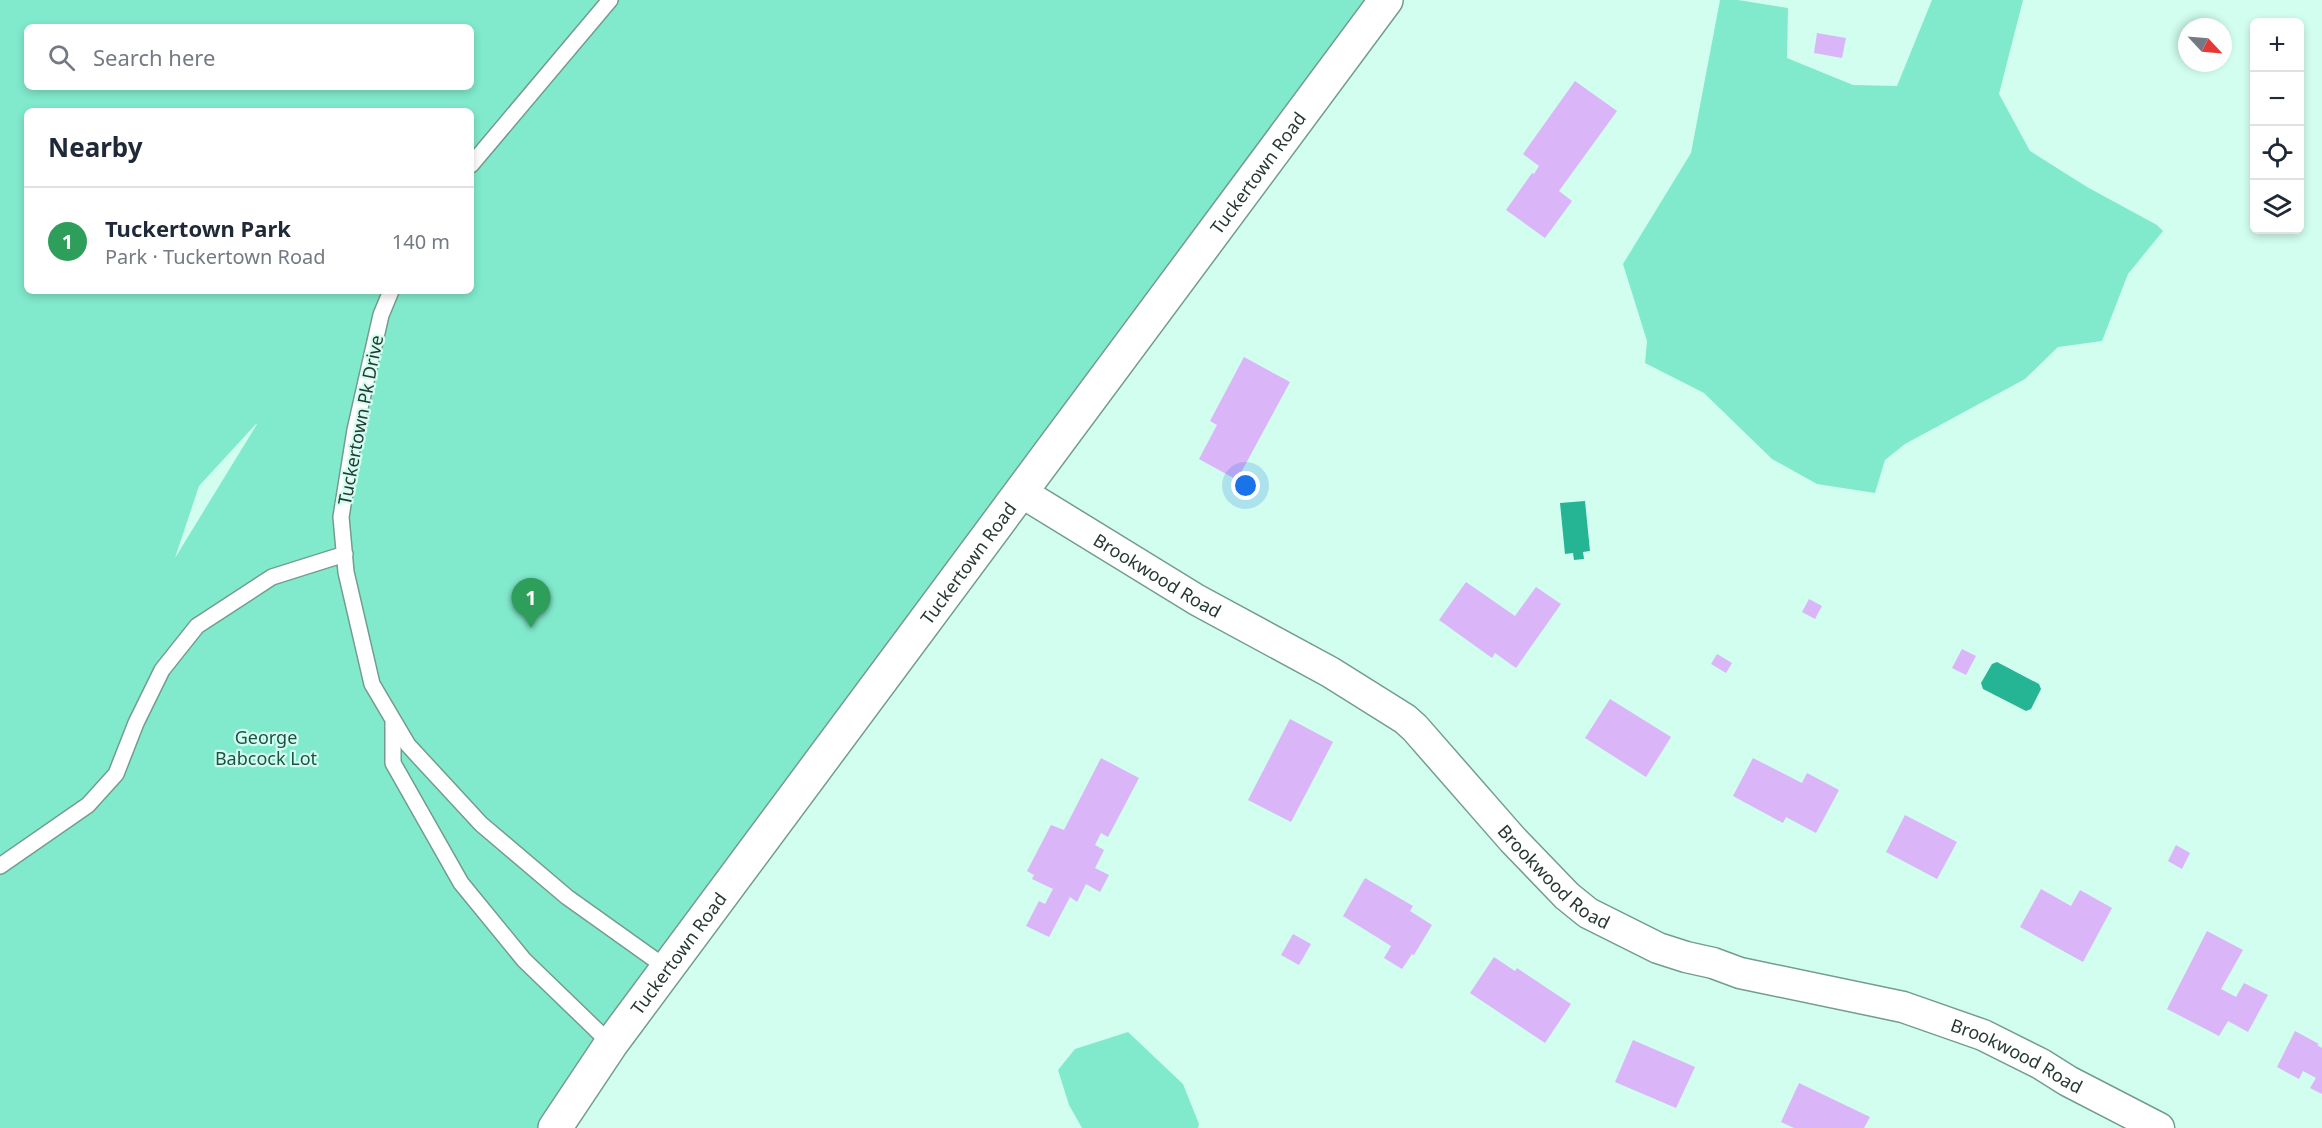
<!DOCTYPE html>
<html lang="en">
<head>
<meta charset="utf-8">
<style>
	:root { --surface:#fff; --page:#f2f2f3; --text:#1f2937; --muted:#747a83; --line:#e0e1e3; --accent:#b45309 }
	body { margin:0; font-family:"Noto Sans",sans-serif; background:var(--page); color:var(--text) }
	.controls { position:absolute; right:18px; top:18px; display:grid; overflow:hidden; border-radius:9px; box-shadow:0 3px 9px #0003 }
	.controls button { width:54px; height:54px; display:grid; place-items:center; padding:0; border:0; border-bottom:2px solid var(--line); background:var(--surface); color:var(--text); font:30px sans-serif }
	.compass { position:absolute; left:2178px; top:18px; width:54px; height:54px; border-radius:50%; background:var(--surface); box-shadow:0 3px 9px #0003; rotate:116deg }
	.you { position:absolute; left:1246px; top:486px; width:21px; height:21px; margin:-15px; border:4px solid #fff; border-radius:50%; background:#1a73e8; box-shadow:0 0 0 9px #1a73e833 }
	.badge { display:grid; place-items:center; width:39px; height:39px; border-radius:50%; background:var(--accent); color:#fff; font-size:20px; font-weight:700 }
	.pin { position:absolute; translate:-50% -50px; filter:drop-shadow(0 2px 3px #0008) }
	.pin::after { content:''; position:absolute; top:32px; width:21px; height:18px; background:inherit; clip-path:polygon(0 0,100% 0,50% 100%) }
	.list { margin:0; padding:0; list-style:none }
	h2 { display:flex; justify-content:space-between; align-items:center; height:78px; margin:0; padding:0 24px; font-size:26px }
	h2 small { font-size:20px; font-weight:400; color:var(--muted) }
	.list li { display:grid; grid-template-columns:39px 1fr auto; gap:18px; align-items:center; box-sizing:border-box; height:108px; padding:0 24px; border-top:2px solid var(--line) }
	.list b { display:block; font-size:22px; white-space:nowrap }
	.list p { margin:0; font-size:20px; white-space:nowrap; color:var(--muted) }
	.list em { font-size:20px; font-style:normal; color:var(--muted) }
	.icon { flex:none; width:33px; height:33px; fill:none; stroke:currentColor; stroke-width:2; stroke-linecap:round; stroke-linejoin:round }
	.map { position:relative; flex:none; width:2322px; height:1128px; overflow:hidden }
	.search { position:absolute; background:var(--surface); box-shadow:0 3px 9px #0003; left:24px; top:24px; width:450px; height:66px; display:flex; align-items:center; gap:15px; box-sizing:border-box; padding:0 21px; border-radius:9px; color:var(--muted); font-size:22px }
	.panel { position:absolute; background:var(--surface); box-shadow:0 3px 9px #0003; left:24px; top:108px; width:450px; height:186px; border-radius:9px }
	.map>svg:first-child { display:block }
	.green { fill:#81eacc; fill-rule:evenodd }
	.water { fill:#25b595 }
	.building { fill:#dab5f8 }
	.lines { fill:none; stroke-linecap:round; stroke-linejoin:round }
	.service-casing { stroke:#739c8f; stroke-width:18 }
	.minor-casing { stroke:#739c8f; stroke-width:33 }
	.tertiary-casing { stroke:#739c8f; stroke-width:36 }
	.service { stroke:#fff; stroke-width:15 }
	.minor { stroke:#fff; stroke-width:30 }
	.tertiary { stroke:#fff; stroke-width:33 }
	.labels { text-anchor:middle; dominant-baseline:central; stroke-width:4.5; stroke-linejoin:round; paint-order:stroke }
	.street-label { font-size:18px; fill:#273833; stroke:#d2feef }
	.park-label { font-size:18px; fill:#1c5244; stroke:#d2feef }
</style>
</head>
<body>
<div class="map">
<svg width="2322" height="1128" viewBox="0 0 2322 1128">
	<rect width="100%" height="100%" fill="#d2feef"/>
	<!-- green -->
	<path class="green" d="M0,0h1392l-835,1128h-557zM27,27h444v60h-444zM27,111h444v180h-444zM256,424h1l-82,134 24,-72z
		M1720,0h18l50,8 -1,50 66,27 44,1 35,-86h91l-24,94 31,57 57,36 70,38 6,6 -35,43 -26,67 -44,6 -33,32 -120,65 -20,16 -10,33 -58,-9 -45,-25 -68,-66 -59,-30 2,-22 -24,-77 68,-111z
		M1128,1032l55,52 16,40 -1,4h-116l-13,-23 -11,-35 17,-21z"/>
	<!-- water -->
	<path class="water" d="M1585,501l5,50 -7,1 1,7 -10,1 -1,-7 -8,1 -5,-51z
		M1997,662l42,22 2,5 -10,20 -5,2 -43,-22 -2,-6 11,-19z"/>
	<!-- building -->
	<path class="building" d="M1817,33l29,5 -4,20 -28,-5z
		M1575,81l42,30 -58,80 13,10 -27,37 -39,-28 26,-37 2,1 5,-8 -16,-12z
		M1244,357l46,25 -53,98 -38,-21 18,-34 -7,-4z
		M1466,582l49,34 21,-29 25,17 -45,64 -21,-15 -3,5 -53,-38z
		M1809,599l13,7 -7,13 -13,-7z
		M1962,649l14,7 -10,19 -14,-7z
		M1717,654l15,9 -6,10 -15,-9z
		M1610,699l61,38 -25,40 -61,-39z
		M1290,719l43,23 -42,80 -43,-22z
		M1101,758l38,20 -31,59 -7,-4 -6,12 9,5 -9,18 14,7 -9,17 -14,-8 -9,18 -7,-5 -21,40 -23,-11 13,-25 6,3 8,-15 -21,-10 2,-4 -7,-4 24,-46 13,5z
		M1753,758l49,25 5,-10 32,17 -23,43 -30,-16 -3,6 -50,-27z
		M1905,815l52,27 -20,37 -51,-27z
		M2176,845l14,8 -8,16 -14,-8z
		M1365,878l48,28 -3,5 22,14 -18,30 -2,-1 -10,15 -18,-11 7,-12 -48,-30z
		M2041,889l30,17 9,-16 32,18 -29,54 -63,-35z
		M2207,931l36,19 -22,39 15,8 8,-14 24,12 -20,37 -20,-11 -9,15 -52,-27z
		M1293,934l18,10 -12,21 -18,-10z
		M1494,957l21,14 2,-3 54,36 -26,39 -75,-50z
		M2295,1031l24,13 -2,1 5,3v46l-12,-6 6,-10 -13,-7 -4,8 -22,-12z
		M1633,1040l62,27 -19,41 -61,-26z
		M1799,1083l71,34 -6,11h-70l-13,-6z"/>
	<g class="lines">
		<defs>
			<path id="service" d="M471,165l139,-165
				M391,291l-10,24 -26,115 -14,87 5,55 26,112 36,61 73,79 86,73 101,72
				M393,723v40l68,120 63,77 87,84
				M0,866l88,-61 28,-31 20,-51 26,-53 35,-44 75,-49 73,-23"/>
			<g id="minor">
				<path id="s1" d="M1021,492l176,108 133,72 75,47 10,9 98,112 54,56 21,17 70,35 28,9 27,6 27,10 163,34 80,28 58,29 27,17 91,47"/>
			</g>
			<g id="tertiary">
				<path id="s2" d="M555,1128l56,-84 775,-1044"/>
			</g>
		</defs>
		<!-- service casing -->
		<use href="#service" class="service-casing"/>
		<!-- minor casing -->
		<use href="#minor" class="minor-casing"/>
		<!-- tertiary casing -->
		<use href="#tertiary" class="tertiary-casing"/>
		<!-- service -->
		<use href="#service" class="service"/>
		<!-- minor -->
		<use href="#minor" class="minor"/>
		<!-- tertiary -->
		<use href="#tertiary" class="tertiary"/>
	</g>
	<g class="labels">
		<!-- street labels -->
		<g class="street-label">
			<text stroke="none"><textPath href="#s2" startOffset="1186">Tuckertown Road</textPath></text>
			<text transform="translate(360 420) rotate(-79)">Tuckertown Pk Drive</text>
			<text stroke="none"><textPath href="#s2" startOffset="700">Tuckertown Road</textPath></text>
			<text stroke="none"><textPath href="#s1" startOffset="160">Brookwood Road</textPath></text>
			<text stroke="none"><textPath href="#s1" startOffset="664">Brookwood Road</textPath></text>
			<text stroke="none"><textPath href="#s2" startOffset="214">Tuckertown Road</textPath></text>
			<text stroke="none"><textPath href="#s1" startOffset="1168">Brookwood Road</textPath></text>
		</g>
		<!-- park labels -->
		<g class="park-label">
			<text x="266" y="737">George<tspan x="266" dy="21">Babcock Lot</tspan></text>
		</g>
	</g>
</svg>
<div class="controls">
<button>+</button>
<button>−</button>
<button><svg class="icon" aria-label="locate" viewBox="0 0 24 24"><circle cx="12" cy="12" r="6"/><path d="M12 2v4M12 18v4M2 12h4M18 12h4"/></svg></button>
<button><svg class="icon" aria-label="layers" viewBox="0 0 24 24"><path d="M12 4l9 5-9 5-9-5zM3 14l9 5 9-5"/></svg></button>
</div>
<svg class="compass" viewBox="-18 -18 36 36"><path d="M0-13l5 13h-10z" fill="#e53935"/><path d="M0 13l5-13h-10z" fill="#747a83"/></svg>
<div class="you"></div>
<div class="pin badge" style="left:531px;top:628px;background:#2e9e5b">1</div>
<div class="search"><svg class="icon" aria-label="search" viewBox="0 0 24 24"><circle cx="10" cy="10" r="6"/><path d="M15 15l6 6"/></svg>Search here</div>
<section class="panel">
<h2>Nearby<small></small></h2>
<ul class="list">
<li><span class="badge" style="background:#2e9e5b">1</span><div><b>Tuckertown Park</b><p>Park · Tuckertown Road</p></div><em>140 m</em></li>
</ul>
</section>
</div>
</body>
</html>
